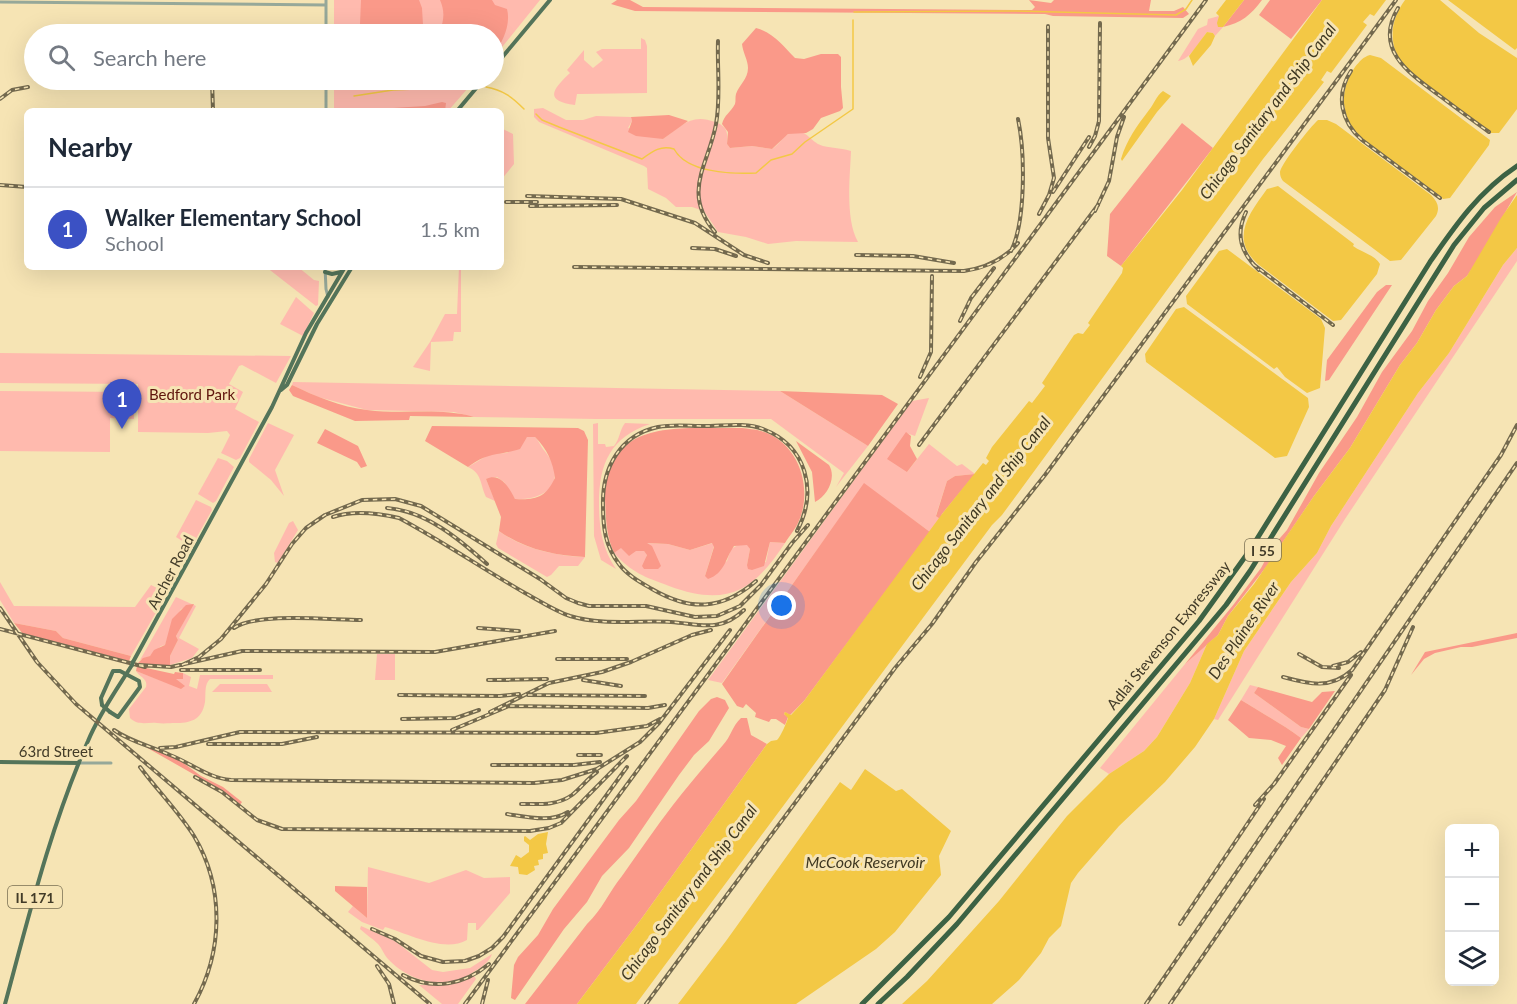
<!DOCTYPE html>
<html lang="en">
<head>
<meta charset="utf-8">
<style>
	:root { --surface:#fff; --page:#f6f6f7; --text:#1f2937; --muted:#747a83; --line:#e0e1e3; --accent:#3b51c4 }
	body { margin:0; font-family:Lato,sans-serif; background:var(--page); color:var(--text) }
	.controls { position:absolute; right:18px; bottom:18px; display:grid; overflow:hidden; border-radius:9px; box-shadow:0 6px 24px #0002 }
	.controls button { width:54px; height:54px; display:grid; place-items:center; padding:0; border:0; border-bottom:2px solid var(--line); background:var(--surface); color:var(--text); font:30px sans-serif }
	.you { position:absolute; left:782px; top:606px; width:21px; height:21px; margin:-15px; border:4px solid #fff; border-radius:50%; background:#1a73e8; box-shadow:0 0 0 9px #1a73e833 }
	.badge { display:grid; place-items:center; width:39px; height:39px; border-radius:50%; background:var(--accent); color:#fff; font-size:20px; font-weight:700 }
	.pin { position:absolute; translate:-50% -50px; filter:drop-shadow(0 2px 3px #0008) }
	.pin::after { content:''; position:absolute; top:32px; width:21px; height:18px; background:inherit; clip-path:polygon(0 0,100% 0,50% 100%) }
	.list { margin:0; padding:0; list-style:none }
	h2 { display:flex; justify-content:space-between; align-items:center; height:78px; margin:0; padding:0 24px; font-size:26px }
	h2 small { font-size:20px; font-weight:400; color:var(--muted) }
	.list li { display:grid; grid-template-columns:39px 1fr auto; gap:18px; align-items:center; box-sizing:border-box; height:84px; padding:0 24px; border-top:2px solid var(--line) }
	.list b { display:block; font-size:22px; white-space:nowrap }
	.list p { margin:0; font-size:20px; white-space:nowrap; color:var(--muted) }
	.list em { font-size:20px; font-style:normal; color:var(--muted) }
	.icon { flex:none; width:33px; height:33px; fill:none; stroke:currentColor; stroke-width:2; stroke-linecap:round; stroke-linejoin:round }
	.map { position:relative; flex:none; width:1517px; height:1004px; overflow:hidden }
	.search { position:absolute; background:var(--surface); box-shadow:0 6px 24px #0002; left:24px; top:24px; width:480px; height:66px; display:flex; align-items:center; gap:15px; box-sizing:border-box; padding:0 21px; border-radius:33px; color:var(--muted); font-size:22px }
	.panel { position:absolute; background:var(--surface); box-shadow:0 6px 24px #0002; left:24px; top:108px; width:480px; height:162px; border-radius:9px }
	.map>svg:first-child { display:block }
	.green { fill:#ffbaae }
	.forest { fill:#fa9989 }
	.water { fill:#f3c845 }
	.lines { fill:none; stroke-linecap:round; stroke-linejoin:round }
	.stream { stroke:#f3c845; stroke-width:1.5 }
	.minor { stroke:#96a899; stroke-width:3 }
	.major { stroke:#54745a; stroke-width:4 }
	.highway { stroke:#3c6244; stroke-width:5 }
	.rail-casing { stroke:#73694e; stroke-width:4 }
	.rail { stroke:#f6e4b4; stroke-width:1.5; stroke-dasharray:4.5; stroke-linecap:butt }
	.major-bridge { stroke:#54745a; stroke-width:4 }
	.labels { text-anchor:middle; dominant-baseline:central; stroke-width:6; stroke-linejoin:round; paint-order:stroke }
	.shield { fill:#f6e4b4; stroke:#786e52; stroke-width:1.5 }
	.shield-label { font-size:14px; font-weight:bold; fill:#423b28 }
	.park-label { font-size:15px; fill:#5f140c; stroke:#f6e4b4 }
	.street-label { font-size:15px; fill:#423b28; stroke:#f6e4b4 }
	.water-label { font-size:16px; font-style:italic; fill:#3e3721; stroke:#f6e4b4 }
</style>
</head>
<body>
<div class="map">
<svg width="1517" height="1004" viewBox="0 0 1517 1004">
	<rect width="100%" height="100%" fill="#f6e4b4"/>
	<!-- green -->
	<path class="green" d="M334,0h206l-46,57v-23h-160z
		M1219,16l-1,11h5l-8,9 -2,-3 -6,-1c-7,9 -17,28 -29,29l20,-32 9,-4 1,-6z
		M641,38l4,2 2,6v47l-67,1h-3l-2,11c-32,-4 -22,-16 -5,-32l-3,-3 17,-20v10l9,8 10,-8 -7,-8 6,-3h39z
		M334,80h141l-27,31h-114z
		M543,108l23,12h17l13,-4 35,1 1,4 -4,7 35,11c18,-13 28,-26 52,-17 12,4 13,10 12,22l3,4 22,-2 20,3c7,-4 11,-13 18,-16 16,-7 20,10 33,13 10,2 18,2 28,5 -1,26 -6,68 7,91l-62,-1 -28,3 -22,-7 -28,-5 -14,-21 -12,-4h-16l-10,-9 -18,-9 -1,-21 -3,-2 -105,-44 -5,-5v-8z
		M501,128l12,6 1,30 -13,16z
		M1517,248v13l-172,258 -127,201 -4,-1 30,-68 47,-69 26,-29 14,-27 87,-133 31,-40 54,-88z
		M266,267h32l16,13 5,1 -1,24 -2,1z
		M459,267h2v65h-7l-1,9 -22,1 -1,29 -17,-4 17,-25 15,-28h12z
		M296,297l18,16 -11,23 -23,-12z
		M0,353l291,3 -15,27 -34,-18 -3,1 -10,18 14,8 -8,17 24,13 -19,36 -4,2 -15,-7 9,-18 -3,-4 -19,2 -70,-1v-48l-138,-1z
		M293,382l487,9 88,55 -32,41 8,-14 -73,-54h-175l-122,-2 -20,-5 -87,-2 -49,-13 -26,-12z
		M0,391l130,1 4,7v20l-24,-1v34l-110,-1z
		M929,398l-14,38 -9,-3 1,39 22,-28 28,22 5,-2 13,10 -20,2 -8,5 -11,34 4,4 -10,13 -66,-48 -142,199 -14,-3 204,-279z
		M268,423l26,12 -19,35 9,26 -13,-16 -22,-18v-3z
		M598,423v21h7l1,3 8,-1c6,-7 5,-15 11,-23l25,1c-39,13 -51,39 -51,79 0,25 3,45 17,66l-15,-9 -7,-24 -1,-112z
		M527,437h8c4,4 5,8 8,12 25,29 8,51 -28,50l-11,-17 -7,-5 -11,2 9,22 -9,-4c-6,-13 -4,-24 -18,-30l22,-13 17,-1z
		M218,458l9,3 7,6 -18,34 -3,2 -15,-9z
		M196,500l15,7 1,3 -19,34 -3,2 -14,-9z
		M293,521l5,9 -20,33 -3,-1 -1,-9 15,-30z
		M499,531c24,18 57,25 86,26l-7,9h-19l-8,9 -4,2 -49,-29 -2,-4z
		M770,542l15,1c-32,49 -59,64 -116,43 -24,-9 -37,-13 -55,-33l7,-6 23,4 3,3 -3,15h14l-14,-26 24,1 22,6 23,-7 1,3 -9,30 22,-15 4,-12 7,-4h10l2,4 -3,16 19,-3z
		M0,582l14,24 121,1 16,-22 14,7 1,3 -35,61 -68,-18 -7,-7 -42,-8 -14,-23z
		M176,597l20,9 -17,32 20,11 -7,9 -22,7v-9l8,-16 -2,-4 17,-31 -12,4 -12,24 -4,12 -4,1 -11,10 -10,4z
		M1207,644l-17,39 -33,54 -13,14 -35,23 -9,-6 85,-104z
		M377,654h18v26h-20z
		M136,671l45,17 -6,-9h8v-6l8,4 -2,9 8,3 3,-14h73v4h-63c-6,6 -4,14 -5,23 -3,19 -16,21 -30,21 -4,0 -12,1 -18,0 -10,-1 -19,3 -27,-5l-1,-9 17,-22c2,-9 -6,-9 -10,-16z
		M220,684h47l5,8h-60z
		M1250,685l8,2 -4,6 47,34 8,2 -8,9c-19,-14 -39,-25 -60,-38z
		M368,867l61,16 37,-13 18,8 26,-1v16l-32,37h-2v-7h-8l-1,17c-23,13 -58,-6 -82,-13l-2,3 -21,-8 -14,-10 5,-6 14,12z
		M361,926l34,15 37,29 11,2 27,-4 22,-14c-3,9 -12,14 -20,19 -25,19 -64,8 -84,-14 -4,-4 -6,-11 -10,-15 -6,-6 -13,-10 -18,-15z
		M474,976l2,3 -18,25h-16l-23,-19h30z"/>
	<!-- forest -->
	<path class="forest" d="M361,0h58l3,8 1,17 6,5 8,3 3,-2c4,-12 5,-19 0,-31h52l3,5 12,4c4,15 -4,33 -13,44v-19h-129l-5,-10z
		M617,0h13l13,7 389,3 3,-3 -6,-7 22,3 3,-3h97l-2,11h25l9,-4 6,7 -6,4 -130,-2 -8,-2 -410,-3 -24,-7z
		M1244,0h18c-11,15 -21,23 -39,27z
		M1270,0h52l-31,39 -32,-24z
		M756,28c18,5 27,18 39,30l9,1 17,-5h17l3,3v30l2,21 -3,3 -19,7 -8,11 -7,4 -18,1 -16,15 -20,-3 -22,2 -3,-4 1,-12 -6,-8c2,-9 9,-12 13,-20 1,-3 0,-7 1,-10 3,-9 12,-15 12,-26 0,-8 -5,-15 -6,-24z
		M442,102l4,1 -1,8h-100l80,-5z
		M669,115l19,6 -25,18 -27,-3 -8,-4 4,-11 -1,-4z
		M1182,123l31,25 -92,118 -14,-10 3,-42z
		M1517,192l-41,71 -9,13 -13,10 -18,24 -19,33 -17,22 -50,83 -36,48 -48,71 -38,49 -10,19 -33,29 49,-60 27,-36 12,-22 14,-16 32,-57 38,-56 25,-45 30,-41 16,-30 20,-28 21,-36 26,-30z
		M1386,285h6l-63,95 -4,1 2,-21 50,-68z
		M292,385c23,11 49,22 75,25 36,5 72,-3 107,7l-64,-1 -1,4 -54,1 -62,-25 -4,-6z
		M780,391l102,4 16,9 -30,42z
		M432,426l146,2 6,3 4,9 -3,117c-30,-1 -61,-8 -86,-26l2,-14 -15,-38c14,-7 23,8 29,20 21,1 30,-1 40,-21 -2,-16 -8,-29 -20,-41h-8l-7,12c-22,7 -31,2 -52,18l-43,-26z
		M742,428c6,1 13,1 19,3 38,11 53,58 37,92 -3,7 -9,13 -13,20l-15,-1 -6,24 -12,4 -4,-1 -1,-4 3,-16 -3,-4 -13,1c-9,13 -9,27 -26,33l-3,-3 9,-29 -2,-4 -22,7 -22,-6 -21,-1 5,3 9,20 -3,3h-14l-2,-3 5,-11 -3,-4h-8l-7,5 -8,-8 -7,5c-8,-18 -8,-34 -9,-54 0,-83 79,-70 137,-71z
		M325,429l33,17 9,20 -6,2 -4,-6 -40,-19z
		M906,432l5,4 -1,10 7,13 -10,13 -20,-13z
		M796,441l33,24c8,13 -2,31 -14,37l-3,-30z
		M975,474l-33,40 -2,5 -4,-3 11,-35 8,-5z
		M864,483l66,49 -126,169 -14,14 -5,-3 -1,2 4,3 -3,8 -9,-6h-5l-2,3 -14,-5 1,-4 -10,-9 -3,4 -6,-2 -15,-22z
		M194,604l-18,32 2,4 -8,16v9l-14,1 -18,-3 5,-5 7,-2 4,-6 11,-5 7,-26 14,-14z
		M14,623l42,8 7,7 68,18 -2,5 -106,-27z
		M1517,633v5l-45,9h-11l-26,6 -11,6 -13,16 14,-23z
		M137,666l37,8 1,-2 8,1v6h-7l9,7 -4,3 -45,-18z
		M1258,687l54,15 10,-10 13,-1 -26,38 -8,-2 -47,-34z
		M717,697l8,3 4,8 -20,33 -15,14 -15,20 -50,73 -27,28 -15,26 -23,27 -49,71 -4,-2 3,-33 4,-8 20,-22 15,-26 66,-89 17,-19 63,-90 12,-12z
		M1241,700c21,13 41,24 60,38l-19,27 -4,-7 8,-12 -15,-6 -22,-2 -21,-18z
		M741,718h6l4,17 16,9 -125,174 -65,86h-52l62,-80c15,-14 22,-32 35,-48 17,-24 33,-48 51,-71 16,-21 33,-40 50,-60 8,-8 9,-19 18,-27z
		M144,746l34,13 23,17 22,11 19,15 -2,3 -17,-14z
		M335,886l32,1v31l-32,-27z"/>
	<!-- water -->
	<path class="water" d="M1226,0h18l-21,27h-5l-1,-4 2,-7 -3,-3z
		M1322,0h64l-12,16 -4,-2 -7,8 4,3 -36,48 -4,-2 -6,9 3,2 -61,77 -261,356 -10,10 -356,479h-59l65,-86 125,-174 4,-3 6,-1c4,-4 9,-16 11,-22l-4,-4 1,-2 6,3 13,-14 138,-187 41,-51 3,2 3,-4 -3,-3 6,-11 37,-46 3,2 13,-17 -3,-3 32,-48 4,-2 5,1 7,-9 -2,-2 34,-50 1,-5 -2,-2 61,-76z
		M1405,0h35l39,33 38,25v51l-18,24h-8l-89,-67c-13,-23 -13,-44 3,-66z
		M1448,0h69v48l-2,2z
		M1207,32l6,1 2,3 -4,9 -18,21 -4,-10z
		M1370,55l11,3 109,82 -1,5 -39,53 -7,1 -3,-3 -80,-59c-20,-20 -21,-47 -5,-70 5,-6 8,-10 15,-12z
		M1163,91l8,5 -14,16 -35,49 -1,-2c6,-20 16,-33 28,-49 5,-6 7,-14 14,-19z
		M1318,120h9l9,4 95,71c7,7 9,13 5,21l-35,44 -11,1 -107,-80c-2,-3 -3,-5 -3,-9 1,-8 31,-46 38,-52z
		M1278,186l76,58 -1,2c8,6 22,9 27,18l-3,10 -36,46 -8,1 -74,-56c-30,-26 -10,-51 8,-76z
		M1517,195v53l-14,17 -54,88 -31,40 -87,133 -14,27 -26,29 -47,69 -30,68 -19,28 -30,35 -46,44 -41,47 -7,10 -10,43 -12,12 -8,15 -22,27 -27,24h-90l25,-23 72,-80 68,-85 42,-42 35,-23 13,-14 33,-54 17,-39 11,-9 10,-19 26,-32 60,-88 36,-48 50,-83 17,-22 19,-33 18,-24 13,-10 34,-58z
		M1227,249l94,70 4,9 -5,60 -13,5 -22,-16 -8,-10 -3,2 -87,-65 -1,-8 33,-45z
		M1184,307l124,91 1,9 -22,49 -12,2 -129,-96 -1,-8 31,-45z
		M865,769l31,22 6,-2 49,42 -12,25 2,19 -46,57 -19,17 -80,55h-118l48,-63 114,-159 11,8z
		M548,832l-2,12 2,9 -5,1v5l-5,1 1,5 -5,1 1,4 -8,5 -8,-1 -1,-7 -8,-1 6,-11 5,3 8,-6v-7l-5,-4v-4l1,-1 5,4 8,-6z"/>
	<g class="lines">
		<!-- stream -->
		<path class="stream" d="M854,12l159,-1 163,4 10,-6 6,-9
			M486,87c17,3 26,10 38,22
			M354,96l39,-6 67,-3
			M536,114l6,6 17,7 83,32c11,-8 19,-14 32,-10 13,24 58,25 82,24l15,-13 21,-6 13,-12 48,-33v-89"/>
		<!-- minor -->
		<path class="minor" d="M0,2l326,3
			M326,34v-34
			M326,111v-31
			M325,267l1,22 2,8
			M79,763h32"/>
		<!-- major -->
		<path class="major" d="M494,67l56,-67
			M457,111l26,-31
			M325,272l7,2 9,-2
			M281,390l6,-5 30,-61 35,-57
			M133,662l139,-255 34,-74 39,-66
			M102,705l-1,-7 12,-27h7l19,10 1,6 -22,30 -8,-5
			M0,762l79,1
			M5,1004c24,-89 46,-179 83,-263 11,-27 29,-52 44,-76"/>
		<!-- highway -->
		<path class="highway" d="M862,1004l87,-87 250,-296 51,-71 180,-288c25,-36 49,-71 87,-96
			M878,1004l29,-27 50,-53 269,-319 24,-34 204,-326 30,-37 33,-28"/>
		<defs>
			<path id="rail" d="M1398,8c-25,42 12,66 42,88 16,12 32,24 49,36
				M1351,71c-16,24 -10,51 11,69l78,58
				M212,80l1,31
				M0,99l12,-9 16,-3
				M1089,147l6,-11 4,-15 1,-98
				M0,185l27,2
				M1053,192l36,-55
				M527,196l94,3 74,24 49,32 24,8
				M506,202h31
				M530,206l87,-1
				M1095,211l14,-30 8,-44 7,-20
				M1246,212c-11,23 -5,41 13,58
				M1039,214l10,-19 5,-17 -6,-40v-112
				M715,232c-34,-40 -6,-68 1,-108 5,-27 1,-56 2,-83
				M692,248l23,1 21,7
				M1011,251c15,-30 14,-99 7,-132
				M856,255l57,1 41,7
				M1253,264l80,61
				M574,267l390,4c22,-3 39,-11 54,-28
				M960,321l11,-23 23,-30
				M920,377l11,-25 1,-76
				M919,445l179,-240
				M387,508c39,3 72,31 100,56
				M333,517c21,-7 44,-4 66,1 43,23 84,51 126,75 15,8 30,18 45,23 33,10 68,4 101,6 29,2 49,11 73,-12
				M756,581c-35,30 -66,30 -104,8 -12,-7 -25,-14 -33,-25 -14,-18 -16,-37 -16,-59 -1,-37 17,-70 55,-78 15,-3 31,-1 46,-1 19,0 41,-4 59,3 44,17 55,62 34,102
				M0,608l37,54 39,42 354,300
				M234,628c23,-16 97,-8 127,-8
				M478,628l41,3
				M0,629l145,38
				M1299,654l23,13 17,1
				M557,659h70
				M139,665l32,2 71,-16 193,1 120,-21
				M182,665l17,-8 22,-18 45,-55 26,-40 14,-16 19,-13 37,-15 33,-1 26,7 119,73 26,19 12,5 11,3h57l49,11 22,-1 23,-10 21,-21 31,-42 16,-18
				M1333,666l15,-4 13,-10
				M181,670h79
				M1283,677c26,7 47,13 69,-7l149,-215 16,-30
				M488,680l59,-1
				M583,680l38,6
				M399,695l101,1 19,-2
				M528,695l117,1
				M490,712l59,-29 53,-11 29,-10 61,-27 19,-5
				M402,719l54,-1 23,-8
				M114,730c17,12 37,16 56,25 21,8 38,23 61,25l303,3 28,-3 35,-11 43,-27 19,-19 71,-93
				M452,730l57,-24 139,2 17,-3
				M208,744h74l35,-7
				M160,748l16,-1 64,-15 356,1 51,-7 13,-7
				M578,755h23
				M492,765h82l26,-3
				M140,767c17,23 38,44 54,69 31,52 29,116 0,168
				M195,777l27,15 35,28 25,9 248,2 19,-3 12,-5 66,-67
				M521,804c17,0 36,2 51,-9 9,-7 15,-16 25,-23
				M1255,805l19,-21 77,-109
				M507,814c20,3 44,9 61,-2
				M1180,924l84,-125
				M372,929l23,10 26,17 22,6 22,-1 14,-5 13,-8 11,-11 124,-170
				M377,966l12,18 5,20
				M403,975c30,16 61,10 86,-11
				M465,1004l741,-1004
				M482,1004l6,-24
				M646,1004l249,-336 37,-44 44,-62 69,-87 351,-475
				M1146,1004l371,-541
				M1170,1004l215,-314 28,-63"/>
		</defs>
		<!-- rail casing -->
		<use href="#rail" class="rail-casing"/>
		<!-- rail -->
		<use href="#rail" class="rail"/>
		<!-- major-bridge -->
		<path class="major-bridge" d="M132,665l1,-3
			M102,705l8,7"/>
	</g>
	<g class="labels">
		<!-- shield labels -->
		<g class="shield">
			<rect x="1245" y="539" width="36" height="22" rx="4.5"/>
			<rect x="8" y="886" width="54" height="22" rx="4.5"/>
		</g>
		<g class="shield-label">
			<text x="1263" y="550">I 55</text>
			<text x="35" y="897">IL 171</text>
		</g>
		<!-- park labels -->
		<g class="park-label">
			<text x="192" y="394">Bedford Park</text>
		</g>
		<!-- street labels -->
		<g class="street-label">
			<text transform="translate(170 572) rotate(-62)">Archer Road</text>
			<text transform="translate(1168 635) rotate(-51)">Adlai Stevenson Expressway</text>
			<text x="56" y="751">63rd Street</text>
		</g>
		<!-- water labels -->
		<g class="water-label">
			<text transform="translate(1267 111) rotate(-53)">Chicago Sanitary and Ship Canal</text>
			<text transform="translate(980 503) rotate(-52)">Chicago Sanitary and Ship Canal</text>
			<text transform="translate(1243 630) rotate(-56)">Des Plaines River</text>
			<text x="865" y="861">McCook Reservoir</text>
			<text transform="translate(688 892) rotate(-53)">Chicago Sanitary and Ship Canal</text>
		</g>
	</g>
</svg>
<div class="controls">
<button>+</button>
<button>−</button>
<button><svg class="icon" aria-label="layers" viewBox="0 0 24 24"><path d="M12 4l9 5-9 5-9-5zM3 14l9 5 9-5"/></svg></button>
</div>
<div class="you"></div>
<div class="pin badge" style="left:122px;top:429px">1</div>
<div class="search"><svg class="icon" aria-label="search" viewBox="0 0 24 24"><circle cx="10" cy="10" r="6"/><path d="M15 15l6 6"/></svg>Search here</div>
<section class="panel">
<h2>Nearby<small></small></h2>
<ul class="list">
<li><span class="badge">1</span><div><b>Walker Elementary School</b><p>School</p></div><em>1.5 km</em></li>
</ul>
</section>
</div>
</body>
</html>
